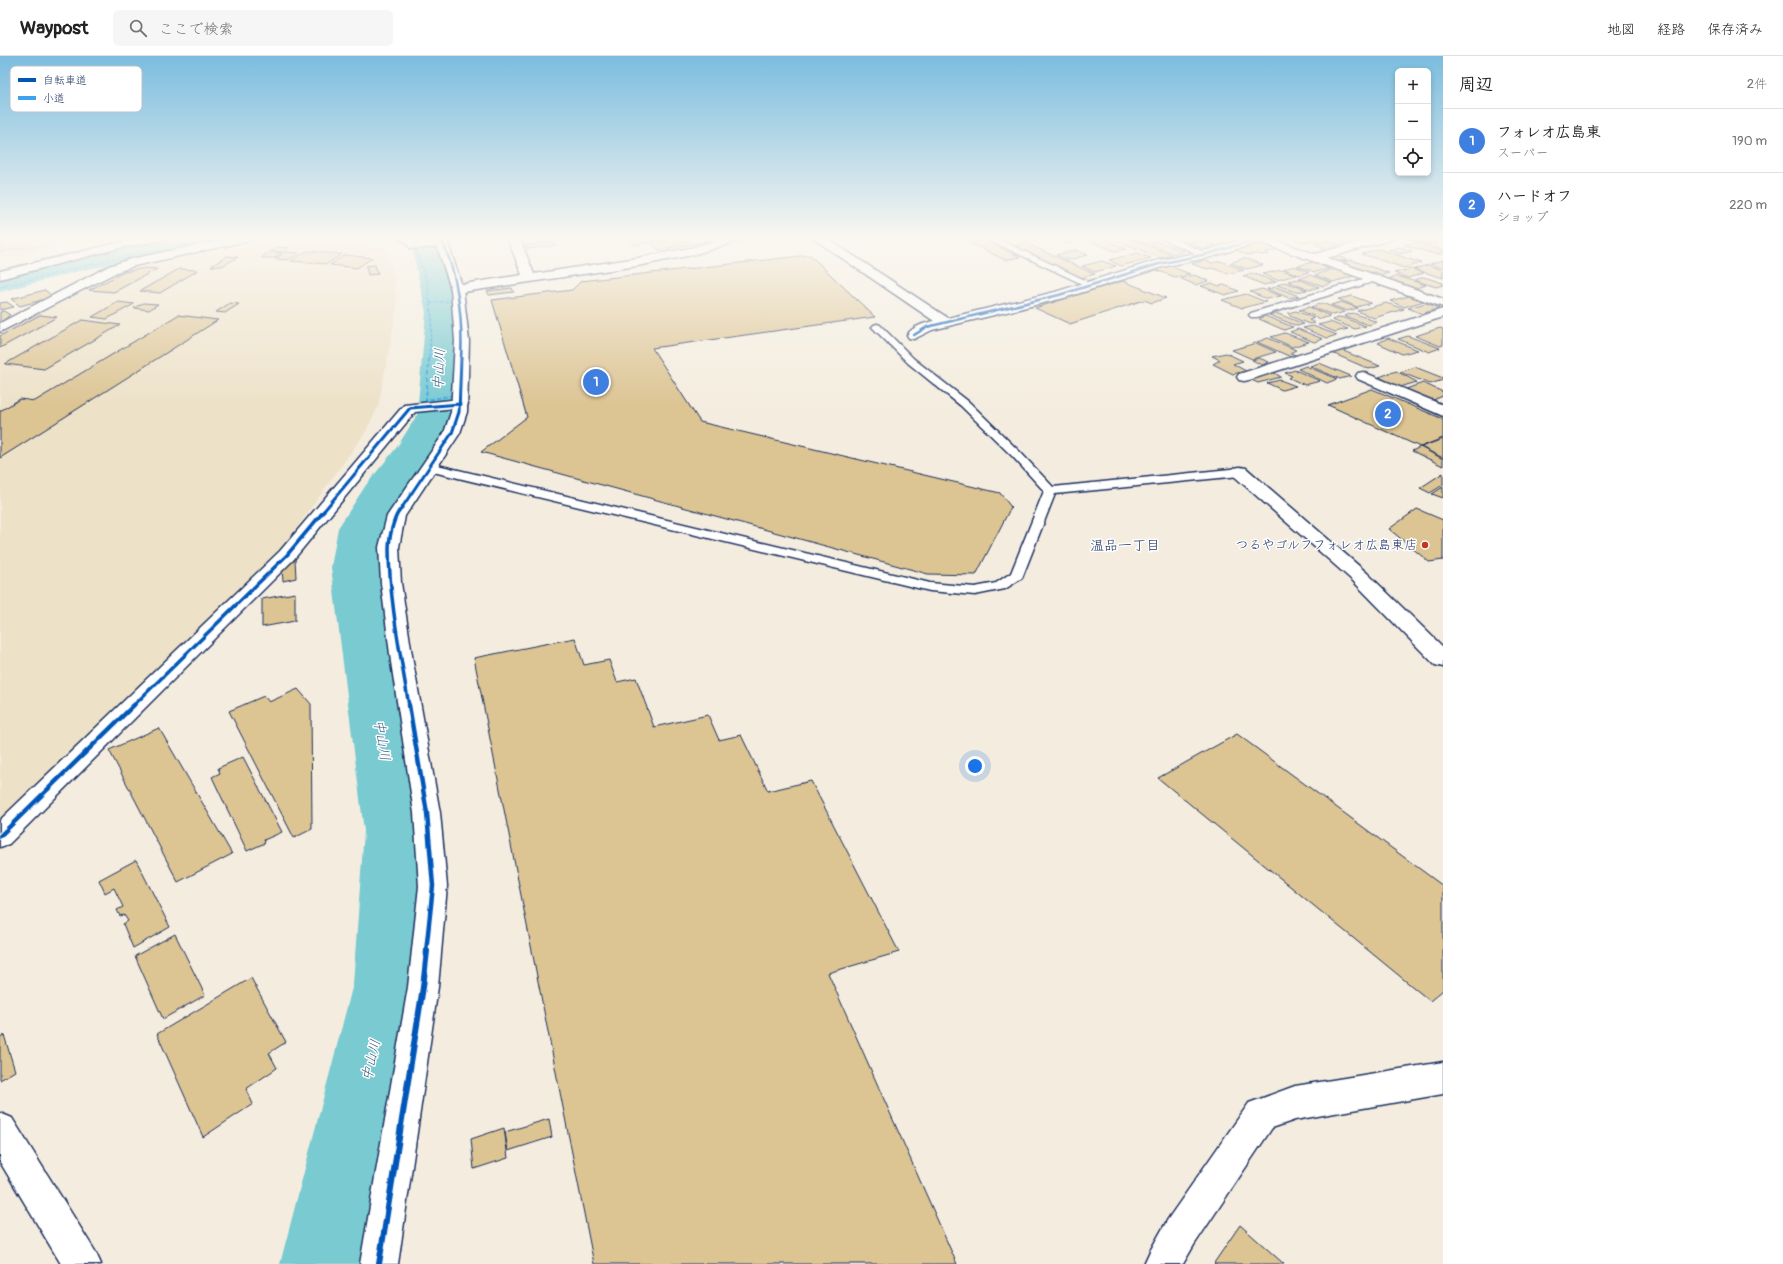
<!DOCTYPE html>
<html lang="ja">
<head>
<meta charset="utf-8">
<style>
	:root { --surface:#fff; --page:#f6f6f6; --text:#222; --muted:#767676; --line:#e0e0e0; --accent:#0f766e }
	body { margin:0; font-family:Pangolin,"Klee One",sans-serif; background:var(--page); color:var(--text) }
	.controls { position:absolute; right:12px; top:12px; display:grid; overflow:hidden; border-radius:6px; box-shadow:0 2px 6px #0003 }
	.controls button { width:36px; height:36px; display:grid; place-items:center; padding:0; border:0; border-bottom:1px solid var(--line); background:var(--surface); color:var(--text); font:20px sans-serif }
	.you { position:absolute; left:975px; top:710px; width:14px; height:14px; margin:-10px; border:3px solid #fff; border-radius:50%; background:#1a73e8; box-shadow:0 0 0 6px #1a73e833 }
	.badge { display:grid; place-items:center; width:26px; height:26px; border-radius:50%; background:var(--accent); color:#fff; font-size:13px; font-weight:700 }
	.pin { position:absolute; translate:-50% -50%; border:2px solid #fff; box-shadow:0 1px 4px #0006 }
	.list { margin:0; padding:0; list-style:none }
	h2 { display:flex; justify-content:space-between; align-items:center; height:52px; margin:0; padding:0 16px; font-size:17px }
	h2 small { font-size:13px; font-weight:400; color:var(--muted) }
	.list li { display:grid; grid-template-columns:26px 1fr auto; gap:12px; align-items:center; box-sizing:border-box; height:64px; padding:0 16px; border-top:1px solid var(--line) }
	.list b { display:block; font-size:15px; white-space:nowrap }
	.list p { margin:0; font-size:13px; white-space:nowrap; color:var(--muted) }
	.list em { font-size:13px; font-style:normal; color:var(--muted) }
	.icon { flex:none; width:22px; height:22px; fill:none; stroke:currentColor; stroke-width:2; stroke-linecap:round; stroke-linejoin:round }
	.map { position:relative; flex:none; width:1443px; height:1208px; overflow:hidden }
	header { display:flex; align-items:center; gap:24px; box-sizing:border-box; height:56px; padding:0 20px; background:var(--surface); border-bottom:1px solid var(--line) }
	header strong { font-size:19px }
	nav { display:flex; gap:22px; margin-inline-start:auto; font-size:14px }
	.search { width:280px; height:36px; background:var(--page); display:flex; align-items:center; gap:10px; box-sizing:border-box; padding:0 14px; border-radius:6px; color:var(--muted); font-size:15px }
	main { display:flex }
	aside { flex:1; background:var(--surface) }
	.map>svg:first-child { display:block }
	.built { fill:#ede1c8 }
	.green { fill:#d1df92; stroke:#768778 }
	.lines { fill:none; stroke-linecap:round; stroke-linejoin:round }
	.river { fill:#79cad1; fill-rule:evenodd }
	.building { fill:#dcc493; stroke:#1b2f5e }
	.lane-casing { stroke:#1b2f5e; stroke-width:3 }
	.street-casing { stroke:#1b2f5e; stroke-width:3 }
	.secondary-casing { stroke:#1b2f5e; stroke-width:3 }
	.lane { fill:#fff; fill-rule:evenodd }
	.street { fill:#fff; fill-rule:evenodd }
	.secondary { fill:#fff; fill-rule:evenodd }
	.quiet-far1 { stroke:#3da3ed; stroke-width:1.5; stroke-dasharray:3.5 1.5; stroke-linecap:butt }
	.quiet { stroke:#3da3ed; stroke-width:2; stroke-dasharray:4.5 2; stroke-linecap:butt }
	.cycleway-far4-casing { stroke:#fff; stroke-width:4 }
	.cycleway-far3-casing { stroke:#fff; stroke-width:5 }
	.cycleway-far2-casing { stroke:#fff; stroke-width:6 }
	.cycleway-far1-casing { stroke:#fff; stroke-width:7 }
	.cycleway-casing { stroke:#fff; stroke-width:8 }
	.cycleway-far4 { stroke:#0057b8; stroke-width:2.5 }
	.cycleway-far3 { stroke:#0057b8; stroke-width:3 }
	.cycleway-far2 { stroke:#0057b8; stroke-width:3.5 }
	.cycleway-far1 { stroke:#0057b8; stroke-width:4.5 }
	.cycleway { stroke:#0057b8; stroke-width:6 }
	.poi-dot { fill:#c8321e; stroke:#fff; stroke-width:1.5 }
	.labels { text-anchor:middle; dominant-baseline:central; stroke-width:3; stroke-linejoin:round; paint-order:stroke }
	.poi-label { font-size:13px; fill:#1b2f5e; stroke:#fff; text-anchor:end }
	.water-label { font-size:14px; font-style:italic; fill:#375e80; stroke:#fff }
	.neighbourhood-label { font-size:14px; fill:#1b2f5e; stroke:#fff }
	.key { fill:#fff; stroke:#bbc1cf; stroke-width:1 }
	.key-label { font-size:11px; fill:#1b2f5e }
</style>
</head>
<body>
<header>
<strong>Waypost</strong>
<div class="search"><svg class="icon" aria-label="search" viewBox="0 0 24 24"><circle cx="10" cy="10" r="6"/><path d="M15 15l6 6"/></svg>ここで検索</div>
<nav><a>地図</a><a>経路</a><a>保存済み</a></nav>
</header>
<main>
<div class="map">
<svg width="1443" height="1208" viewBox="0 0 1443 1208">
	<rect width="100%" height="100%" fill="#f4eddf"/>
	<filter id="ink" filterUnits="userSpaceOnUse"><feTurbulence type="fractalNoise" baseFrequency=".025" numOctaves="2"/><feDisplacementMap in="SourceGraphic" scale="8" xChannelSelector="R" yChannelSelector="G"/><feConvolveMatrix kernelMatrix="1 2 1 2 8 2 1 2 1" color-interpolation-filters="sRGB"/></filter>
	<g filter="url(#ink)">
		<!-- built -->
		<path class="built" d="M0,181h124l-124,22z
			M262,187h90l33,4 9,28 3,33 -19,99 -13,26 -80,111 -285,277v-489l114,-59 20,-8z"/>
		<!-- green -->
		<path class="green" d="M0,181h97l-97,15z"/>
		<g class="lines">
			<!-- river -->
			<path class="river" d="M167,181h60l-4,6 -10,2 -130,25 -83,22v-18l80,-21z
				M405,181h30l3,4 20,71 -3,103 -21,38 -33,45 -17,30 -5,39 49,264 -3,153 -55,280h-90l73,-280 11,-153 -33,-264 7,-39 28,-43 31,-38 20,-32 9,-103 -15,-68z"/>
		</g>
		<!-- building -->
		<path class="building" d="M532,181h24l1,3 -21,2z
			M626,181h57l-48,8z
			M683,181h26l4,3 -54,10 -9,-8z
			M1017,181h24l-15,4z
			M1093,181h6l28,12 -12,2 -30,-12z
			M1109,181h17l46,18 -12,3z
			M1148,181l9,4 -11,2 -14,-5z
			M1171,181h19l7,3 -12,3z
			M1195,181h51l5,2 -31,8z
			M1288,181h25l5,2 -14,3z
			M1319,181h24l8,3 -14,4z
			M1348,181h26l-15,4z
			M1411,181h8l18,5 -8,2 -21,-5z
			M983,184l37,17 -15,3 -35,-17z
			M1199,185l16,5 -10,3 -16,-5z
			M1326,185l15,6 -12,3 -15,-6z
			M553,186l3,3 -29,4 -2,-4z
			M1159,186l25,9 -10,3 -24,-10z
			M1415,186l28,8v4h-8l-31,-9z
			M1025,187l70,31 -14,4 -68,-31z
			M1262,188l15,6 -11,2 3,2 -8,1 -4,-1 -9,1 -13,-5z
			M278,191l11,1 -6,4 -12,-1z
			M1400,191l12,4 -11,3 -12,-4z
			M1379,193l42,14 -17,5 -42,-14z
			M1076,194l12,5 -20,5 -12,-5z
			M307,195l35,3 -15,10 -36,-3z
			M269,196l13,1 -8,5h-13z
			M286,196l13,1 -11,7 -13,-1z
			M1137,197l14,5 -30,8 -12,-6z
			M345,199l27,3 -15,10 -27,-3z
			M810,199l65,62 -223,31 48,74 300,71 11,14 -35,68 -48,-1 -447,-122 46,-35 -35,-117 80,-10 9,-9z
			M227,200l11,1 -16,9h-11z
			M1337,200l11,4 -13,2 -9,-3z
			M1244,202l19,7 -16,4 -17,-6z
			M1204,204l8,3 8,-2 24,9 -16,4 -16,-6 -5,1 -15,-5z
			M1351,204l38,13 -7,2 -8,-3 -6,2 -28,-11z
			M1443,204v8l-13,-4z
			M1102,205l14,5 -21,6 -13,-6z
			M1313,206l16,7 -14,3 -18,-6z
			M375,209l3,9 -10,1 -2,-9z
			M1428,209l15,5v8l-29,-9z
			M1170,210l20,8 -15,3 -21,-8z
			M1294,210l15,6 -10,3 -15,-6z
			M145,212l12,1 -43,23 -25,-2 35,-18z
			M179,213l19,1 -38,23 -20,-2z
			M1334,213l20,7 -21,6 -18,-7z
			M1411,213l13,4 -16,5 -14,-5z
			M1282,214l15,5 -20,5 -15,-6z
			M1252,217l24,9 -12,3 -21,-9z
			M1194,219l15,6 -14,4 -15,-7z
			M1311,219l21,8 -9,3 -24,-8z
			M1397,220l29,9 -13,4 -28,-9z
			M1424,221l19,6v2l-7,2 -22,-7z
			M1298,223l21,8 -10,3 -21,-9z
			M1123,225l43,17 -14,5 -8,-3 -74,24 -35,-16z
			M1285,226l22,8 -11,2 -19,-7z
			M1212,227l7,3 5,-1 15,6 -14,4 -24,-9z
			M1276,231l23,9 -10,2 -22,-9z
			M512,232l2,4 -25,3 -2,-4z
			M1262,233l19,7 -14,3 -17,-7z
			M45,234l8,7 -33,9 -9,-7z
			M1246,238l20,8 -24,6 -20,-8z
			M1352,240l19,7 -14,4 -19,-8z
			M1409,240l15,5 -20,6 -14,-6z
			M7,246l7,5 -14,3v-7z
			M118,246l16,2 -27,15 -15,-2z
			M1341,246l17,6 -11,3 -16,-6z
			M143,247l15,1 -9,6 -15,-2z
			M230,247l9,1 -14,9 -9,-1z
			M1322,247l23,9 -12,3 -22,-8z
			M1386,247l18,6 -30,9 -17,-7z
			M1426,247l13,5 -17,6 -14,-6z
			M1309,251l21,9 -9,3 -22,-9z
			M4,255l6,4 -10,8v-11z
			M1296,255l18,7 -5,2 6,3 -6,1 -19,-8 -2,-3z
			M1276,257l28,11 -7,2 -28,-11z
			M1353,257l24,9 -8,3 -25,-9z
			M40,259l17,2 -57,31v-12z
			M178,259l40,5 -218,138v-47l20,-12 15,2z
			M1265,260l28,11 -9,3 -25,-11z
			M1341,261l25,9 -11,3 -23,-9z
			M82,264l38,5 -76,44 -39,-5z
			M1330,266l18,7 -13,3 -17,-7z
			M1313,270l24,9 -10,3 -24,-10z
			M1440,272l3,1v16l-3,1 -25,-10z
			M1298,273l25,10 -9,3 -24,-10z
			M1285,277l24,9 -17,5 -21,-10z
			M1408,280l32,12 -11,4 -31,-13z
			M1268,282l28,12 -6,3 6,2 -5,2 -34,-15z
			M1388,282l30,12 -16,4 -24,-11z
			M1256,287l20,9 -24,7 -20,-9z
			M1341,294l39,16 -11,3 -37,-16z
			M1226,297l17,8 -10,3 13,7 -13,3 -20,-10 7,-4 -8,-4z
			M1259,302l10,4 -7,3 -10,-5z
			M1319,307l32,13 -11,3 -30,-13z
			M1306,310l31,13 -10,4 -29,-14z
			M1415,311l28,11v2l-13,4 -30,-12z
			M1295,314l25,11 -15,4 -16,-7 3,-2 -7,-3z
			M1396,315l21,11 -17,5 -21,-10z
			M1273,316l8,5 -23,6 -9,-4z
			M1280,324l16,6 -14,4 -15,-7z
			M1423,327l20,9v4l-10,4 -27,-11z
			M1372,333l71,30v19l-23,9 -92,-42z
			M1443,383v19l-22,-11z
			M1420,391l23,12v7l-31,-15z
			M1443,417v12l-13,8 -10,-5z
			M1443,431v11l-11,-4z
			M1417,453l26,11v40l-14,2 -40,-33z
			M295,503l1,19 -13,3 -1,-12z
			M295,537v28l-33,6v-28z
			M575,582l9,27 25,-5 8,22 19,-4 18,49 54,-12 11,25 22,-5 27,56 43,-10 88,171 -71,21 129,291h-363l-120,-606z
			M298,633l13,15 1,125 -18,9 -65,-127 35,-15 5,6z
			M159,672l73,126 -54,28 -69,-132z
			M1237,678l206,152v104l-13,11 -272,-223z
			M243,701l39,75 -18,8 1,3 -18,8 -35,-74 8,-4 -2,-5z
			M136,804l34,67 -37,21 -10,-24 5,-3 -4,-6 -4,1 -3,-6 6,-3 -9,-19 -9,5 -6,-13z
			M175,878l30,61 -42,24 -28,-63z
			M251,922l35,64 -17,11 8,15 -31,21 7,15 -50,33 -46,-103z
			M4,979l11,36 -15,9v-43z
			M549,1063l3,18 -44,14 -3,-19z
			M504,1072l4,30 -34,11 -3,-30z
			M1240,1169l44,39h-69l-1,-1z"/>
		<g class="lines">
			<defs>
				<path id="lane" d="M983,181h11l93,44 -4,3 -3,-1z
					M1056,181h11l6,4 -4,2z
					M1158,181h11l40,17 -4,2h-3z
					M1373,220l3,1v4l-119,36h-6l-2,-2 2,-2z
					M877,268l3,1 34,34 55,43 52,51 32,34 187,-19 4,2 2,2 -2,2 -4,2 -185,18 -33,84 -17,11 -30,6 -45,-4 -501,-120 -6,-4 6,-4 501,120 45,4 21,-4 15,-10 33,-82 -31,-34 -52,-51 -53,-43 -36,-36 2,-2z"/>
				<path id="street" d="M235,181h23l-6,3 -118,26 -17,6 -117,60v-9l109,-57 22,-7z
					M396,181h17l4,5 26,-2 6,3 -6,3 -29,3 -4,-1 -4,-6z
					M507,181h12l15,37 103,-16 53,-10 38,-11h19l-2,2 -53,16 -55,11 -180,27 -4,-1 -2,-3 2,-3 4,-1 65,-10z
					M811,181h14l123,81 107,-26 100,-31 50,-10 44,-14h22l-1,1 45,16 62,-17h19l-2,2 -67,19 116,41v8l-184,-65 -48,15 -49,10 -98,31 -132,32 -18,9 -5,-1 -2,-3c6,-9 18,-12 27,-14z
					M1443,253v8l-194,63 -5,1 -5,-1 -2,-3 2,-3z
					M1363,316l80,33v11l-85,-37 -2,-3 2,-3z
					M460,343l6,2 2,3 -2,3 -51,5 -121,147 -285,285 -9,3v-27l280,-269 124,-146z
					M1443,1006v32l-148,26 -23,8 -78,117 -11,19h-39l6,-13 18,-32 81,-116 46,-17z
					M0,1057l12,5 83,133 6,13h-40l-61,-102z"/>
				<path id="secondary" d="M143,181h27l-6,3 -40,7 -124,32v-8z
					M434,181h12l17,52 6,52 -2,71 -7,21 -55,83 -6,31 2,36 12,79 27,151 7,73 -9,101 -40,277h-38l48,-277 11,-101 -5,-73 -23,-151 -10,-79 -2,-36 8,-31 57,-83 7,-21 4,-71 -4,-52z
					M1240,411l6,1 121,105 76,74v20l-8,-2 -82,-84 -119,-105 -3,-4 3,-4z"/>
			</defs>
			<!-- lane casing -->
			<use href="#lane" class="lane-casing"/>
			<!-- street casing -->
			<use href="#street" class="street-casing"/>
			<!-- secondary casing -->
			<use href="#secondary" class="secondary-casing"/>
			<!-- lane -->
			<use href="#lane" class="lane"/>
			<!-- street -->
			<use href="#street" class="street"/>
			<!-- secondary -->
			<use href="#secondary" class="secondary"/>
			<!-- quiet-far1 -->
			<path class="quiet-far1" d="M414,190l13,36 5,37 -3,40
				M0,231l119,-29 120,-21
				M430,247l20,-2"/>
			<!-- quiet -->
			<path class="quiet" d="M429,302l-3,42 24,-4"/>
			<defs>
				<path id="cycleway-far4" d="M440,181c18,35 23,83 21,122
					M914,279l13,-8 132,-32 100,-31 48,-10 58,-17"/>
				<path id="cycleway-far3" d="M323,456l87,-104 50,-4
					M399,456l53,-79 7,-21 2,-54"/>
				<path id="cycleway-far2" d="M399,455c-6,9 -10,27 -10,38 0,50 12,108 20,157
					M133,650l154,-151 37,-44"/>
				<path id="cycleway-far1" d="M409,649l18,108 6,73 -7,66
					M0,780l134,-131"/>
				<path id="cycleway" d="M379,1208l44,-277 4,-36"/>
			</defs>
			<!-- cycleway-far4 casing -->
			<use href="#cycleway-far4" class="cycleway-far4-casing"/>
			<!-- cycleway-far3 casing -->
			<use href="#cycleway-far3" class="cycleway-far3-casing"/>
			<!-- cycleway-far2 casing -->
			<use href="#cycleway-far2" class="cycleway-far2-casing"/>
			<!-- cycleway-far1 casing -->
			<use href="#cycleway-far1" class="cycleway-far1-casing"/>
			<!-- cycleway casing -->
			<use href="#cycleway" class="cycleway-casing"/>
			<!-- cycleway-far4 -->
			<use href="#cycleway-far4" class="cycleway-far4"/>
			<!-- cycleway-far3 -->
			<use href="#cycleway-far3" class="cycleway-far3"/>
			<!-- cycleway-far2 -->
			<use href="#cycleway-far2" class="cycleway-far2"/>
			<!-- cycleway-far1 -->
			<use href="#cycleway-far1" class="cycleway-far1"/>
			<!-- cycleway -->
			<use href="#cycleway" class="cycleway"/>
		</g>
	</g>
	<!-- sky -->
	<linearGradient id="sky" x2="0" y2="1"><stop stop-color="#7bbddf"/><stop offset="0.52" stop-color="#faf7f1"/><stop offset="1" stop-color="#faf7f1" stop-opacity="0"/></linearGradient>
	<rect width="1443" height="350" fill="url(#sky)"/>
	<!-- markers -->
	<circle class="poi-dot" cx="1425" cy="489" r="4"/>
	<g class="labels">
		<!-- poi labels -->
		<g class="poi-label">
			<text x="1417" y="489">つるやゴルフフォレオ広島東店</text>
		</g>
		<!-- water labels -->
		<g class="water-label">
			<text transform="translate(439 313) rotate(-87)">中山川</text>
			<text transform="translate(382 684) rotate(81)">中山川</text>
			<text transform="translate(371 1004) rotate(-77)">中山川</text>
		</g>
		<!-- neighbourhood labels -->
		<g class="neighbourhood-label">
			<text x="1125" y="489">温品一丁目</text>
		</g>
	</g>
	<!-- legend -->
	<rect x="10" y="10" width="132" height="46" rx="6" class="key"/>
	<rect x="18" y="22" width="18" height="4" fill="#0057b8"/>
	<rect x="18" y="40" width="18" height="4" fill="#3da3ed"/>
	<g class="key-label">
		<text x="43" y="28">自転車道</text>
		<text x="43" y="46">小道</text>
	</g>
</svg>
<div class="controls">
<button>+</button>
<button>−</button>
<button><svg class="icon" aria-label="locate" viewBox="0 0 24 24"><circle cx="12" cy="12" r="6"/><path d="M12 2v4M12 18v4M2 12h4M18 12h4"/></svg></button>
</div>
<div class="you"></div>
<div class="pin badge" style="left:596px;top:326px;background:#3f7fe0">1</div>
<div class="pin badge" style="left:1388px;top:358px;background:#3f7fe0">2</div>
</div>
<aside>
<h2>周辺<small>2件</small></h2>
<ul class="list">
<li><span class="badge" style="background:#3f7fe0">1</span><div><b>フォレオ広島東</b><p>スーパー</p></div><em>190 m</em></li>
<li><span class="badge" style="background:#3f7fe0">2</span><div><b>ハードオフ</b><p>ショップ</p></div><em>220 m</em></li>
</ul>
</aside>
</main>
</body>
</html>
